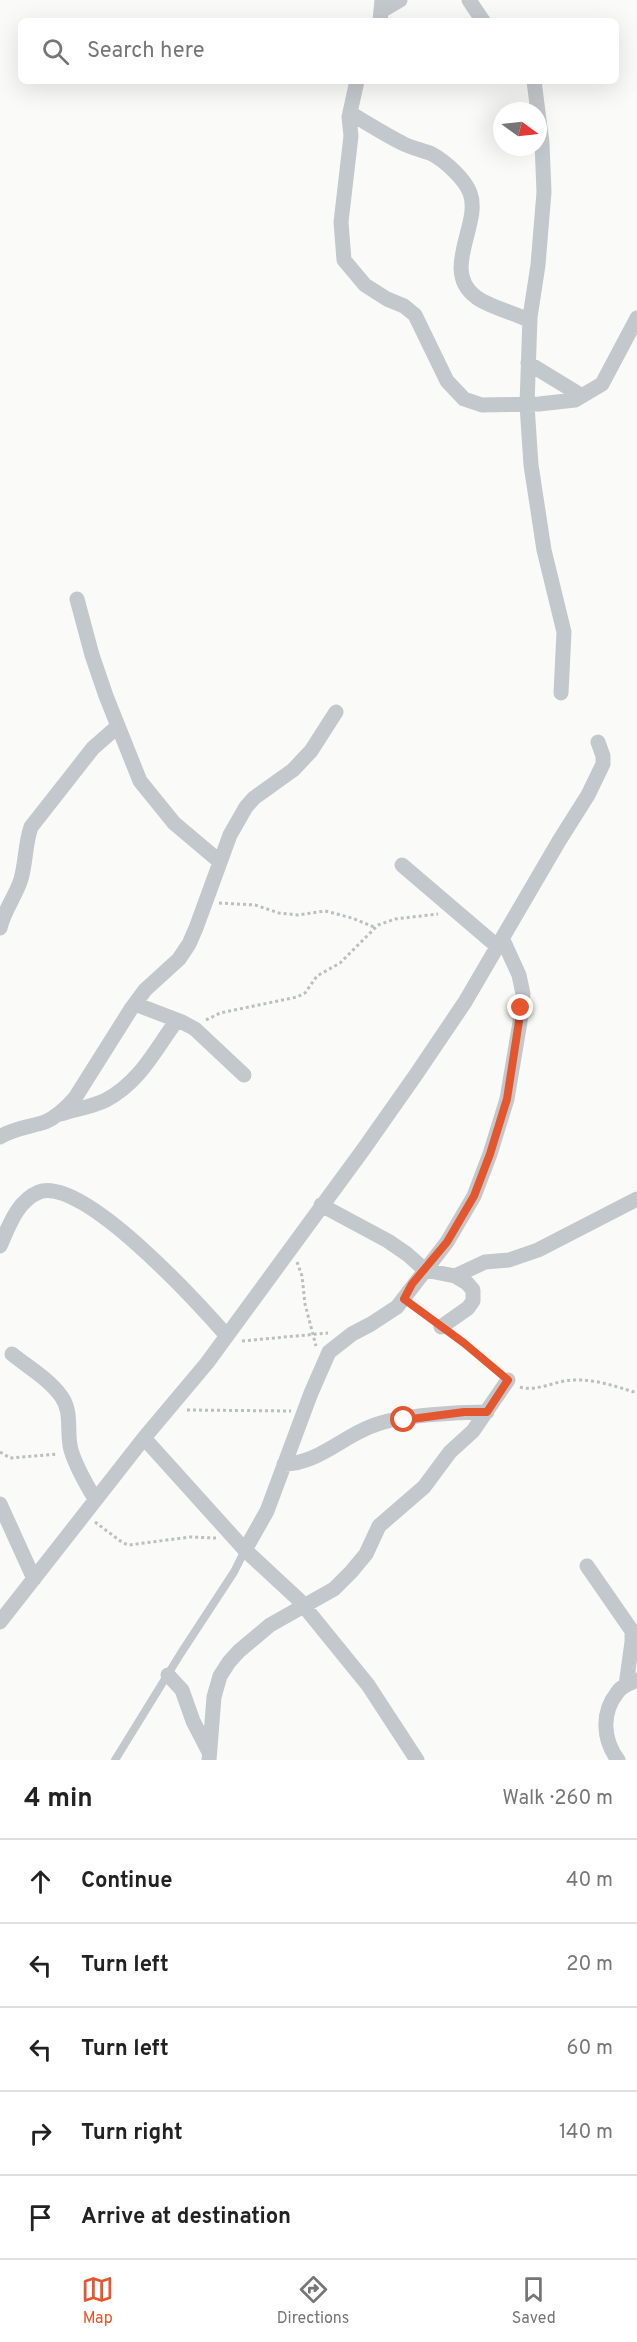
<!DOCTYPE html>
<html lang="en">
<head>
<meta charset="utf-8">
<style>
	:root { --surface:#fff; --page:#f2f2f2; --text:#222; --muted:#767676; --line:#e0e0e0; --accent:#e4572e }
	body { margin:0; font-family:Overpass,sans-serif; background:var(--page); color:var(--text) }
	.compass { position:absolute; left:493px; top:102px; width:54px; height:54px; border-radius:50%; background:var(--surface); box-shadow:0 6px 24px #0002; rotate:105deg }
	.stop { position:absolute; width:18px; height:18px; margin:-14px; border:4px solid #e4572e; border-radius:50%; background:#fff }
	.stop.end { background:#e4572e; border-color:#fff; box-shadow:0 2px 6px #0008 }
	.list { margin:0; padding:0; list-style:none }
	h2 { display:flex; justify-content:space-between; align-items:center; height:78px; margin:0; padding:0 24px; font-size:26px }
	h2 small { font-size:20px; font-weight:400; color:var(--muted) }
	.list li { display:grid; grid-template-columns:39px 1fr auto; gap:18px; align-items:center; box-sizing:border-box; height:84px; padding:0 24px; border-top:2px solid var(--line) }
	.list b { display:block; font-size:22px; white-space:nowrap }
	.list em { font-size:20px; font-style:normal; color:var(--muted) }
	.icon { flex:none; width:33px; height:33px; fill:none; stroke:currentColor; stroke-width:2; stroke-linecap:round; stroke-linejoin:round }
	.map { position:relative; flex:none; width:637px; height:1760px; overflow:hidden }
	.search { position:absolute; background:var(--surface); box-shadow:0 6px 24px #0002; left:18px; right:18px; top:18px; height:66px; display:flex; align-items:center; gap:15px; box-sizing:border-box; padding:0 21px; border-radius:9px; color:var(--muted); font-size:22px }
	.sheet { height:498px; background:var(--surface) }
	nav { display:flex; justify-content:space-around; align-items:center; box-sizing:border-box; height:84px; border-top:2px solid var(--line); background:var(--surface); font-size:16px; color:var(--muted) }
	nav a { display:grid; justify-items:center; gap:3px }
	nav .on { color:var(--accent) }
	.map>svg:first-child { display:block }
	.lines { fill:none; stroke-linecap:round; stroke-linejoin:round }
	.path { stroke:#bbbfc2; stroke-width:3; stroke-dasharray:3 3; stroke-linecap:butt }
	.service { stroke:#c3c8cc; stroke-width:8 }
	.minor { stroke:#c3c8cc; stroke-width:15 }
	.route { stroke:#e4572e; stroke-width:8 }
</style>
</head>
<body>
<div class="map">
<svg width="637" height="1760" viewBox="0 0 637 1760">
	<rect width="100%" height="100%" fill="#fafaf8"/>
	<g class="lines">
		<!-- path -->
		<path class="path" d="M219,903l36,2 24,8 19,2 27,-4 27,7 22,9
			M206,1020l14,-7 77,-16 8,-4 12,-17 23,-13 38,-38 17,-6 43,-5
			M297,1262l5,14 3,28 11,42
			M415,1307l16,12
			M454,1335l44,35
			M242,1341l86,-8
			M520,1387c16,5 35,-6 52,-7 23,-1 43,6 65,13
			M187,1410l104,1
			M0,1452l10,6 48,-4
			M95,1522l28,21 6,2 61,-8 26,1"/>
		<!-- service -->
		<path class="service" d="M115,1760l66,-107 53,-81 11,-22"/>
		<!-- minor -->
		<path class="minor" d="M469,0l14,21
			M383,10l17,-10
			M380,21l2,-21
			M357,81l-8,36 2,19 -10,86 3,38 21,25 22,14 17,7 11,9 32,66 17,18 18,6 57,-1 36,-4 27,-16 35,-66
			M534,81l8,62 2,49 -6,73 -8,52 -3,88 4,60 13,85 20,82 -3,61
			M350,113c17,10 34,21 52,30 9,5 20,7 30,11 13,7 33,25 38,39 12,30 -30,78 6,104 13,10 37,15 54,24
			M528,363l54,33
			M77,599l15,56 14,41 34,85 34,42 45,38
			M402,865l96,82
			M0,928c4,-18 16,-32 21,-49 5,-17 4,-35 10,-52l62,-79 24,-21
			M135,1004l47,18 13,7 49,46
			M61,1114c15,-5 31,-7 45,-14 34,-18 49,-50 71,-80
			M0,1137c14,-9 30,-10 45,-15 12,-5 22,-15 30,-24l56,-89 14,-19 34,-31 10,-15 7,-16 34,-93 16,-28 8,-9 39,-28 18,-19 25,-39
			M321,1205l67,36 19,13 18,16 30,6 12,7 6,7v11l-5,7 -27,19
			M0,1246c9,-20 17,-45 39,-54 43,-17 160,112 188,144
			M455,1276l30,-14 24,-2 29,-10 99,-51
			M12,1354c16,13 37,25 49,42 12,16 5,36 10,54 5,17 15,34 24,49
			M144,1438l101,112 54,50 69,85 49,75
			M284,1464c33,0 58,-27 88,-38 27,-11 86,-14 115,-14
			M0,1504l34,75
			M245,1550l22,-39 44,-118 18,-41 23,-18 19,-10 26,-17 50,-65 27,-46 16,-42 17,-55 13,-77 3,-28 -4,-19 -16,-35
			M587,1566l45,65v11l-6,43
			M0,1622l144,-184 63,-75 156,-213 52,-74 50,-74 94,-161 29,-46 15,-31v-8l-5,-14
			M168,1675l14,15 11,31 16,31
			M209,1760l5,-63 6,-21 9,-14 10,-11 31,-26 64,-36 17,-17 15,-18 13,-28 45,-39 26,-35 23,-21 35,-51
			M618,1760c-15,-20 -17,-47 -1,-67 4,-7 13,-10 20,-13"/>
	</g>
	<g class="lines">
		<!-- route -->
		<path class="route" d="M404,1420l60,-8h23l21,-32 -44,-37 -60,-44 8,-15 35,-42 27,-46 16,-42 17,-55 14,-91"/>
	</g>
</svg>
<svg class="compass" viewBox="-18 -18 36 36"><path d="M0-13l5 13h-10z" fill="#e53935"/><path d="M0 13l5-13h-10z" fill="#767676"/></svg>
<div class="stop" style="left:404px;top:1420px"></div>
<div class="stop end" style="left:521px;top:1008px"></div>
<div class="search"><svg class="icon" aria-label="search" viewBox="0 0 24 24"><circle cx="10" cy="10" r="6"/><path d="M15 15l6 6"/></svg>Search here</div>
</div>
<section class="sheet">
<h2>4 min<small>Walk · 260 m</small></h2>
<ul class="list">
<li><svg class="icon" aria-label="ahead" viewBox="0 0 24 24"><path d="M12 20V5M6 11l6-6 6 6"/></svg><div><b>Continue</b></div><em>40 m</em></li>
<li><svg class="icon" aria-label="left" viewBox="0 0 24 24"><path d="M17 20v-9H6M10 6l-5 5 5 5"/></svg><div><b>Turn left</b></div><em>20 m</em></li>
<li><svg class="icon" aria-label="left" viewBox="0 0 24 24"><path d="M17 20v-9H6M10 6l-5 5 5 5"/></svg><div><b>Turn left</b></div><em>60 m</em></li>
<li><svg class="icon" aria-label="right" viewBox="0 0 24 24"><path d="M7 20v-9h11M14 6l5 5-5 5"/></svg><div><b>Turn right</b></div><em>140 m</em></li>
<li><svg class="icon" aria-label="arrive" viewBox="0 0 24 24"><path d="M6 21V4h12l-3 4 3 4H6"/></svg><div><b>Arrive at destination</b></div></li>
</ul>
</section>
<nav>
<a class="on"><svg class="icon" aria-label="map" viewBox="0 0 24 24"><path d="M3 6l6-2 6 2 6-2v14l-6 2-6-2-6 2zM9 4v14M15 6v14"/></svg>Map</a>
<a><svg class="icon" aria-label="directions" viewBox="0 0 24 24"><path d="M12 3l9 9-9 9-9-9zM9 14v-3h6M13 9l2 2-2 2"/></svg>Directions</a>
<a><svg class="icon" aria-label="saved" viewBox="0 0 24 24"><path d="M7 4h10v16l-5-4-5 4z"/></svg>Saved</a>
</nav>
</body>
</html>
